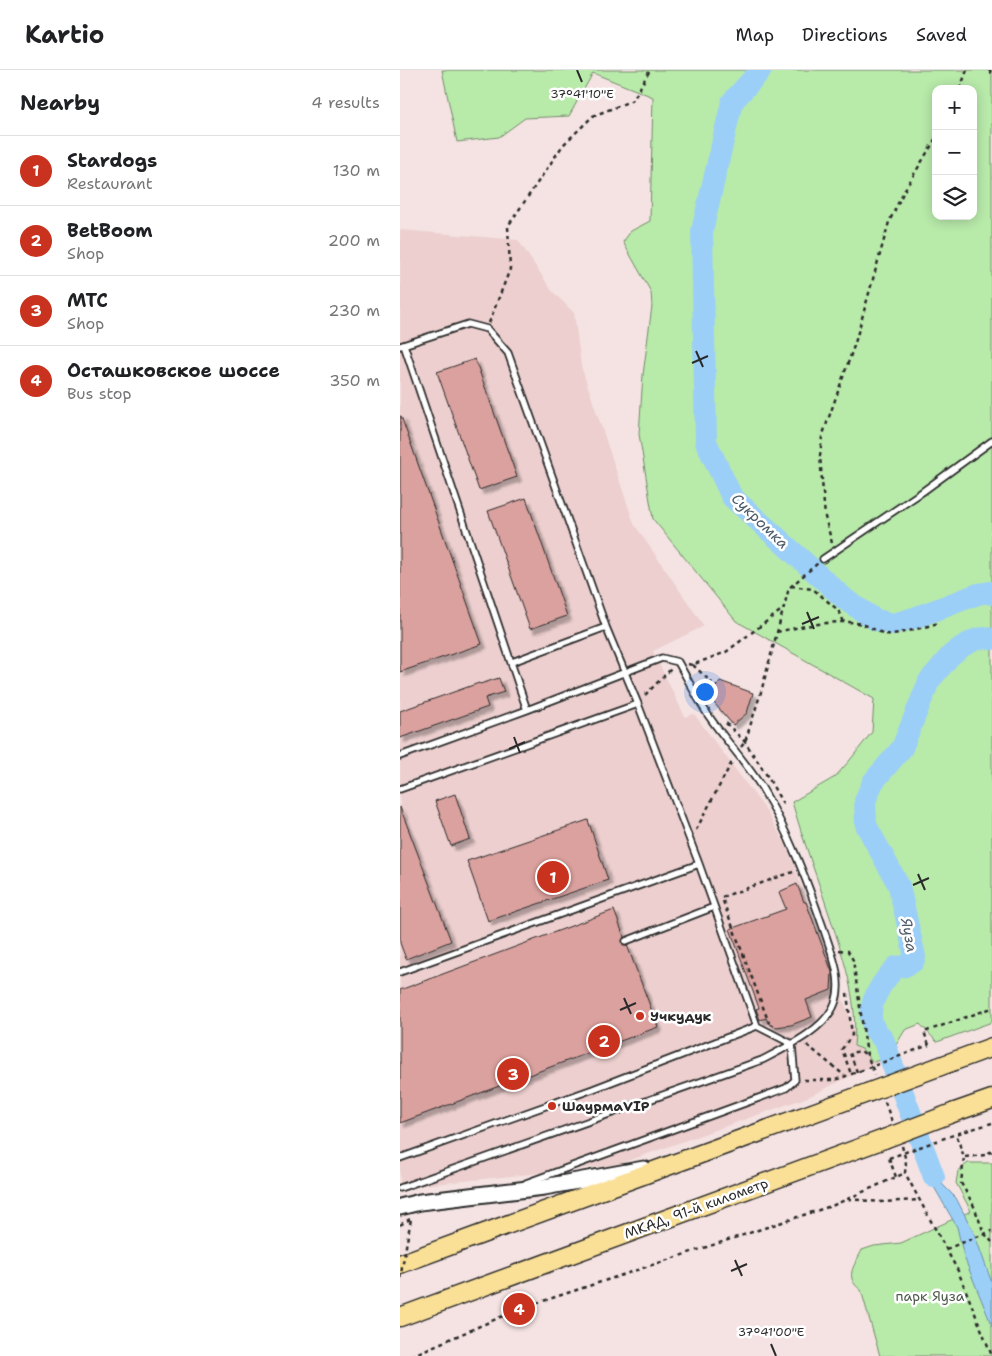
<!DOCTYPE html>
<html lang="en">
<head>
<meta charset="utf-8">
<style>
	:root { --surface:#fff; --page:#f6f6f6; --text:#202124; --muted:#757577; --line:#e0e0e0; --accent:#c8321e }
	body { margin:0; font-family:"Shantell Sans",sans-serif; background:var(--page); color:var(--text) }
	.controls { position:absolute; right:15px; top:15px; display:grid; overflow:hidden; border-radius:10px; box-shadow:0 2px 12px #0003 }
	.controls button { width:45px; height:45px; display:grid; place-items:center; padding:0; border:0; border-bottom:1px solid var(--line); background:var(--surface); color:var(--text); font:25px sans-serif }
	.you { position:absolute; left:304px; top:621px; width:18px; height:18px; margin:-12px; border:4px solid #fff; border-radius:50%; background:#1a73e8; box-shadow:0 0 0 8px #1a73e833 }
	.badge { display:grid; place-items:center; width:32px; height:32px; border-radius:50%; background:var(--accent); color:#fff; font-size:16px; font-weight:700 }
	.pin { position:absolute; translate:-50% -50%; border:2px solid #fff; box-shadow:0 1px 5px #0006 }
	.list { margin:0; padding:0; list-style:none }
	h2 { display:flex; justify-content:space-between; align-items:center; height:65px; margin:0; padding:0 20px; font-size:21px }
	h2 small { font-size:16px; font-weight:400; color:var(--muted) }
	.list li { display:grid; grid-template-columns:32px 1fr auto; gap:15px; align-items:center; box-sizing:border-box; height:70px; padding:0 20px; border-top:1px solid var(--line) }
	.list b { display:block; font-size:19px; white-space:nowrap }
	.list p { margin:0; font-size:16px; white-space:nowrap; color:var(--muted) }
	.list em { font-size:16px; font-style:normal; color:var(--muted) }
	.icon { flex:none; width:28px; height:28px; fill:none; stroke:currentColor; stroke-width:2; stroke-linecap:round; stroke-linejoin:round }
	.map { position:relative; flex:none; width:592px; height:1286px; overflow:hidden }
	header { display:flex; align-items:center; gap:30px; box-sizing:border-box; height:70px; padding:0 25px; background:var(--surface); border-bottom:1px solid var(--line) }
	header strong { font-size:24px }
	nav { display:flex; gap:28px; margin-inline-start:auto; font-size:18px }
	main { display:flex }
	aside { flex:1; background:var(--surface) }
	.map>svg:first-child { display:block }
	.built { fill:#eccfce }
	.green { fill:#b8eaaa; stroke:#728a6a; fill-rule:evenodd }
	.water { fill:#9bcff8; stroke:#6e8da6 }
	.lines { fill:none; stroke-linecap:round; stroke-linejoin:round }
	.river { stroke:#9bcff8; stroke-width:22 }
	.building { fill:#dba19e; stroke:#2b2b2b; filter:url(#shadow) }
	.service-casing { stroke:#2b2b2b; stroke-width:9 }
	.secondary-casing { stroke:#2b2b2b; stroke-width:19 }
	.trunk-casing { stroke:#2b2b2b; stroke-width:21 }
	.path { stroke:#2b2b2b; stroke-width:2.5; stroke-dasharray:4 4; stroke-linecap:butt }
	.service { stroke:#fff; stroke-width:5.5 }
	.secondary { stroke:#fff; stroke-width:15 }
	.trunk { stroke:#fadf96; stroke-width:18 }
	.trunk-bridge-casing { stroke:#2b2b2b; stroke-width:21; stroke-linecap:butt }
	.path-bridge { stroke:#2b2b2b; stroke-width:2.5; stroke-dasharray:4 4; stroke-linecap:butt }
	.trunk-bridge { stroke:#fadf96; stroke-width:18 }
	.ticks { fill:none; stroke:#2b2b2b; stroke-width:2 }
	.poi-dot { fill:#c8321e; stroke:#fff; stroke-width:2 }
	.labels { text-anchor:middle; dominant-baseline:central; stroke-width:5; stroke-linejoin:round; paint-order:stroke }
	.poi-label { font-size:14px; font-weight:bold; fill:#2b2b2b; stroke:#fff; text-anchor:start }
	.street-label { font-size:14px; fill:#2b2b2b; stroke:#fff }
	.park-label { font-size:14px; fill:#4e5b4b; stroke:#fff }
	.water-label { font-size:15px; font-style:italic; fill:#4d5c68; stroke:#fff }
	.ticks-label { font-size:12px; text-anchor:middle; fill:#2b2b2b; stroke:#fff; stroke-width:5; stroke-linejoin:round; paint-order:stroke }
</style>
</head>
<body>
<header>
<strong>Kartio</strong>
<nav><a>Map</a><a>Directions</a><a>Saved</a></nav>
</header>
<main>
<aside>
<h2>Nearby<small>4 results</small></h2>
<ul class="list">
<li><span class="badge">1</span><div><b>Stardogs</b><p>Restaurant</p></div><em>130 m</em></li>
<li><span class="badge">2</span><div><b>BetBoom</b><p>Shop</p></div><em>200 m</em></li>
<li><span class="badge">3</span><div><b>МТС</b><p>Shop</p></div><em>230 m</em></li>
<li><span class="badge">4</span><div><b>Осташковское шоссе</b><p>Bus stop</p></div><em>350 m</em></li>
</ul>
</aside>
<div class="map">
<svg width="592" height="1286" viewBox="0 0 592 1286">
	<defs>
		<filter id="shadow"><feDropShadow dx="4.5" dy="4.5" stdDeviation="1" flood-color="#0004"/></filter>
	</defs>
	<rect width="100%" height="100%" fill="#f4e3e2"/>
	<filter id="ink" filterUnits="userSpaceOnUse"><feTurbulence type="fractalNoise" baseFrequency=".02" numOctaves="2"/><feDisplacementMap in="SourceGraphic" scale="10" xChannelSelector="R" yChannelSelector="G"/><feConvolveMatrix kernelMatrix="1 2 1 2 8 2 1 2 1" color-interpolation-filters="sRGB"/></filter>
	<g filter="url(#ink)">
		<!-- built -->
		<path class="built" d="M0,160l118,10 34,51 22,22 7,53 53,158 70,102 -51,25 32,66 9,-3 71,95 22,38 69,187 -2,12 8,3 11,13 16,-5 -81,40 -192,68 -201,21 -15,6z"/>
		<!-- green -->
		<path class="green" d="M42,0h550v952l-55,20 -17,-18 -15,6 -9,15 3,9 -26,8 -11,-13 -8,-3c4,-41 -8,-81 -21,-120 -13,-41 -29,-82 -41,-124l43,-25 15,-17 22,-28 2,-33 -138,-78 -83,-102 -14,-85 4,-59 9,-69 -1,-14 -28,-50 8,-11 19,-10 3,-124 -60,-24 -24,43 -44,2 -26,19 -42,5zM536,19h37v127h-37z
			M568,1093h24v193h-112l-19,-66c-18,-13 -6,-25 1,-40l12,-4 27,-3 70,-32 -15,-28 2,-12z"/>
		<!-- water -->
		<path class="water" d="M532,1077v11l5,8 3,16 16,16 18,35 18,50v43l-28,-69 -7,-30 -31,-54 -1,-10 -5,-12z"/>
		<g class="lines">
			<!-- river -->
			<path class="river" d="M361,0l-29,32 -30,129 4,211 26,55 114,103 30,20 17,4 21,-6 64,-24 12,-2 2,2
				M534,1107l-51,-138c-26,-21 -5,-53 13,-72l9,-1 8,-4 2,-5 -16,-71 -33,-61 -1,-24 8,-19 29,-34 27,-67 22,-26 12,-9 14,-7 8,-1 7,1"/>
		</g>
		<!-- building -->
		<path class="building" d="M75,289l42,118 -38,13 -42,-118z
			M0,346h1l81,228 -82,28z
			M126,428l41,118 -37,13 -42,-118z
			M99,608l5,14 -19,6 3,9 -88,31v-27l79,-28 1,1z
			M320,611l33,12 -6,20 -14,12 -24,-28z
			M55,724l15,45 -19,7 -16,-45z
			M0,737l51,134 -45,18 -6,-16z
			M188,750l20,60 -120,41 -21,-60z
			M397,814l7,18h2l26,70 -1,18 -25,10 6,17 -21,8 -15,2 -7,-3 -3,-6 -6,2 -4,-11 3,-1 -29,-79 56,-20 -7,-17z
			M214,840l10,27 -2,5 1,3h4l31,82 -258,96v-133z"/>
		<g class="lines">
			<defs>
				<path id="service" d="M4,275l123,365
					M0,276l68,-22 19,5 21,24 98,274 32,77 61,160 58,162
					M423,489l99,-67 70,-51
					M112,592l94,-35
					M0,686l127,-46 135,-52 16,4c10,18 19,36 30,53 17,25 38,47 54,73 27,45 45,93 62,142 7,22 20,50 11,73 -9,26 -50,45 -73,57l-362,128
					M0,719l238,-85
					M226,871l88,-34
					M0,902l299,-108
					M0,1088l193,-69 164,-63 35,18
					M126,1113l260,-95 9,-8 -3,-36"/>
				<path id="secondary" d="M0,1137l20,-5 124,-15 100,-18"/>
				<path id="trunk" d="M538,997l54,-20
					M555,1042l37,-13
					M0,1194l467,-171
					M0,1247l484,-178"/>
			</defs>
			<!-- service casing -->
			<use href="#service" class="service-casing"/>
			<!-- secondary casing -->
			<use href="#secondary" class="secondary-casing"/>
			<!-- trunk casing -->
			<use href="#trunk" class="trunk-casing"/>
			<!-- path -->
			<path class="path" d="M589,0l3,4
				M560,19l7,-19
				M89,253l21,-54 -2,-43 55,-81 30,-29 40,-16 17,-30
				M432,473l-7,-26 -5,-61 2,-19 33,-94 34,-121 15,-31 32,-53
				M391,516l22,3 25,21 6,12
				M377,562c21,-5 60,-13 80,-9 10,1 19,9 29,11 7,2 43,-8 52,-11
				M288,594l4,1 34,-13 57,-43
				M293,595l19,18
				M305,623l7,-10 5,3
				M245,625l26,-26
				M326,653l19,19 21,32 17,30
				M341,677l4,-5 16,-50 28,-104 29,-25
				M296,760l37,-70
				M322,827l71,-25
				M323,831l46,122
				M439,880l9,1 5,9 14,95 8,20
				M447,923l5,42 -10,14 9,25
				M407,975l38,31
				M529,975l-5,-13 68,-24
				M457,1002l-7,-19 11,-2 5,4
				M404,1010h31l25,-9
				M485,1032l7,20
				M592,1053l-36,11 8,23 -3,26 12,21 11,29 8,9
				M502,1076l4,15 -1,12 53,98 34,85
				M565,1087l20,-2 7,-4
				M489,1088l7,19
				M448,1129l33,3 38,-2
				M0,1155l10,-6
				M546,1179l46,-18
				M11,1286l108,-47 315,-104 71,-32"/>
			<!-- service -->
			<use href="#service" class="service"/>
			<!-- secondary -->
			<use href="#secondary" class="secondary"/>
			<!-- trunk -->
			<use href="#trunk" class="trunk"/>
			<defs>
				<path id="trunk-bridge" d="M467,1023l71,-26
					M484,1069l71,-27"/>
			</defs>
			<!-- trunk-bridge casing -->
			<use href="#trunk-bridge" class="trunk-bridge-casing"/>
			<!-- path-bridge -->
			<path class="path-bridge" d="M460,1001l69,-26
				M489,1088l67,-24
				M0,1209l11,-60"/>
			<!-- trunk-bridge -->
			<use href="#trunk-bridge" class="trunk-bridge"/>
		</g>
	</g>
	<!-- ticks -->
	<path class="ticks" d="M177,0l5,12M296,281l7,16M292,293l16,-7M407,542l7,17M402,554l17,-7M114,667l6,16M109,679l16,-7M518,804l7,16M513,815l16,-7M224,928l7,16M220,940l16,-7M335,1190l7,16M331,1201l16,-7M371,1274l5,12"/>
	<!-- markers -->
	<g class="poi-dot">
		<circle cx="240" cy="946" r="5"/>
		<circle cx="152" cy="1036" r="5"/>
	</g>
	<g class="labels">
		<!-- poi labels -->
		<g class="poi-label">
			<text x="250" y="946">Учкудук</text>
			<text x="162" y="1036">ШаурмаVIP</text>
		</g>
		<!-- street labels -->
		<g class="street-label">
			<text transform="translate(296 1138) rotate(-20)">МКАД, 91-й километр</text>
		</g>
		<!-- park labels -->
		<g class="park-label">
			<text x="530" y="1226">парк Яуза</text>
		</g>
		<!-- water labels -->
		<g class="water-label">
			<text transform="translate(360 451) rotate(44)">Сукромка</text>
			<text transform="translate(509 865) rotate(79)">Яуза</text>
		</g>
	</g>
	<g class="ticks-label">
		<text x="182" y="28">37°41'10"E</text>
		<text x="371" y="1266">37°41'00"E</text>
	</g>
</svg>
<div class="controls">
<button>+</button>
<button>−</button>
<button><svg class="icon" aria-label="layers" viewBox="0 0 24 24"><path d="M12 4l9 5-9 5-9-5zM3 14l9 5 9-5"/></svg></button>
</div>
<div class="you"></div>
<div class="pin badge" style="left:153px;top:807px">1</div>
<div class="pin badge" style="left:204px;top:971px">2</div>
<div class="pin badge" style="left:113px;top:1004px">3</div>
<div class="pin badge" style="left:119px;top:1239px">4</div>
</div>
</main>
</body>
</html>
